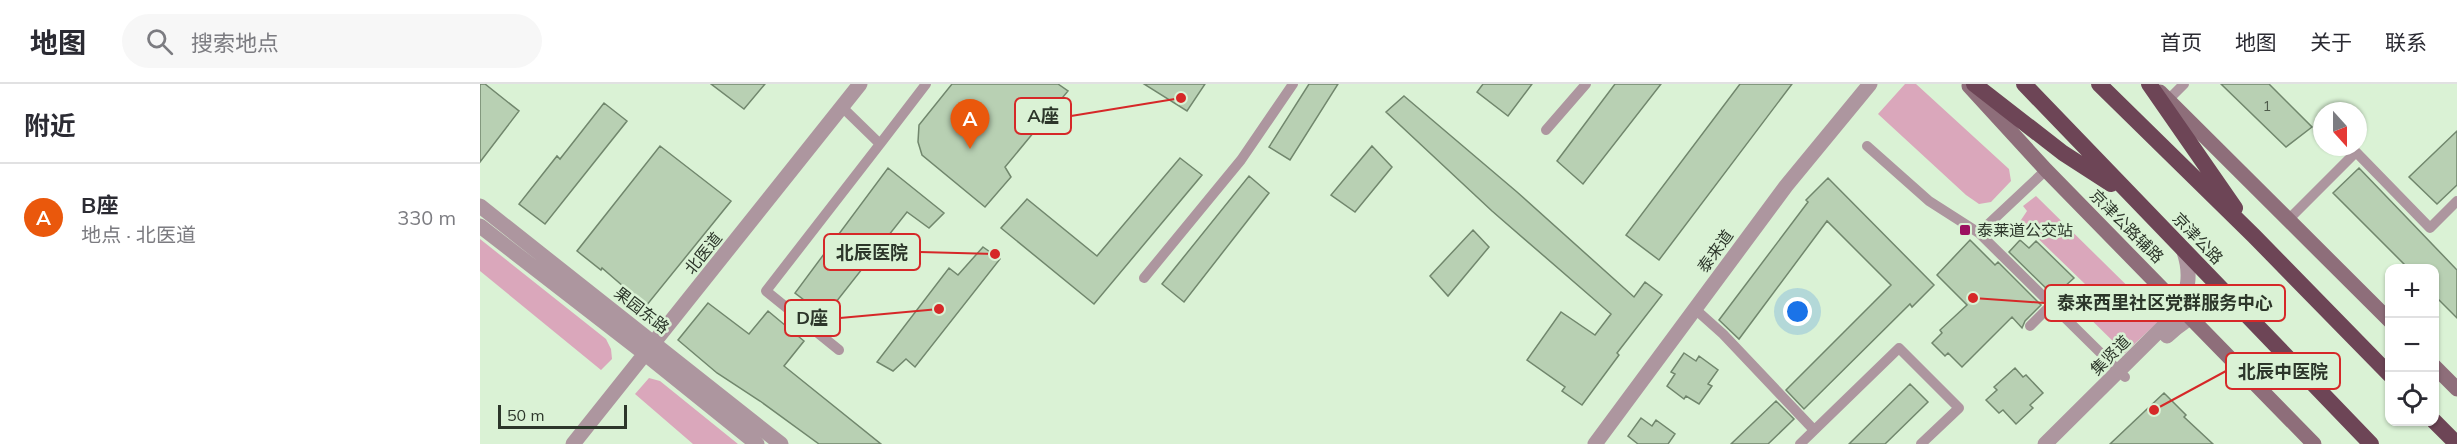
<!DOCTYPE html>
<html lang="zh">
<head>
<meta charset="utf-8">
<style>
	:root { --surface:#fff; --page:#f7f7f7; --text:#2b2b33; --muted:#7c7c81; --line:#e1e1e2; --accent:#ea580c }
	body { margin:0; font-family:Mulish,"Noto Sans SC",sans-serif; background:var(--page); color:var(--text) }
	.controls { position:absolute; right:18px; bottom:18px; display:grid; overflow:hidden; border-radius:12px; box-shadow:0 2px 4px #0004 }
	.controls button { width:54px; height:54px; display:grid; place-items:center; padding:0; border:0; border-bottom:2px solid var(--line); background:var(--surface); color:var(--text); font:30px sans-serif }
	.compass { position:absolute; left:1833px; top:18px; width:54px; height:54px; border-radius:50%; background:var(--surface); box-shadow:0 2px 4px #0004; rotate:159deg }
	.scale { position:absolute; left:18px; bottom:15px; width:129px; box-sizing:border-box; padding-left:6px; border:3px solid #2c362a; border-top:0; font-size:16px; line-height:21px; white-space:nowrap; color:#2c362a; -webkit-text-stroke:4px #daf2d5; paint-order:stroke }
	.you { position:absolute; left:1318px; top:228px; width:21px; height:21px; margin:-15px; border:4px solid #fff; border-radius:50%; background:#1a73e8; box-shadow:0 0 0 9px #1a73e833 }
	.badge { display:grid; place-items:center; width:39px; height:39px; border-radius:50%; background:var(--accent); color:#fff; font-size:20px; font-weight:700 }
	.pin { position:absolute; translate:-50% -50px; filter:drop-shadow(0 2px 3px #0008) }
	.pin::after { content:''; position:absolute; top:32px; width:21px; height:18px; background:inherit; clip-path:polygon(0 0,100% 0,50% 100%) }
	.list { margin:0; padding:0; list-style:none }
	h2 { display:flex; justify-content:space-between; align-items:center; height:78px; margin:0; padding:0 24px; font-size:26px }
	h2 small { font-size:20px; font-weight:400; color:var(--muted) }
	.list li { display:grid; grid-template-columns:39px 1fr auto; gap:18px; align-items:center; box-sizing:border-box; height:108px; padding:0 24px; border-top:2px solid var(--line) }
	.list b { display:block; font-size:22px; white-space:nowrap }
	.list p { margin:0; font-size:20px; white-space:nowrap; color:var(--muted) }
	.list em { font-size:20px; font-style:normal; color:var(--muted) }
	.icon { flex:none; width:33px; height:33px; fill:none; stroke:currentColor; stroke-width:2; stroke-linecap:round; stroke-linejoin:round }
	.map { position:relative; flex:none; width:1977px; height:360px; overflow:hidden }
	header { display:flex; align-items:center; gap:36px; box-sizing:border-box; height:84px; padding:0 30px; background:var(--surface); border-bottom:2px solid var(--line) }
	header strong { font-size:28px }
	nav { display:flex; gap:33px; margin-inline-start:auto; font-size:21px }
	.search { width:420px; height:54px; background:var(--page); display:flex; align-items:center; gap:15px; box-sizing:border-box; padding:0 21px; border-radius:33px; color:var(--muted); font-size:22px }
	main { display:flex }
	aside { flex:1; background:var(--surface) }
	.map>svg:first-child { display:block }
	.green { fill:#daa7bb }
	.building { fill:#b8d0b3; stroke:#71876d; stroke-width:1.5 }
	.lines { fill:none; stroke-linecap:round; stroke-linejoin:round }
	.service { stroke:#ad969f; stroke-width:10 }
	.minor { stroke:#ad969f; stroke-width:15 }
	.tertiary { stroke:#ad969f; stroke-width:15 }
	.secondary { stroke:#8e6e7a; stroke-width:15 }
	.trunk { stroke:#6d4556; stroke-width:16 }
	.poi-dot { fill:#9b1060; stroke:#daf2d5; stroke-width:2 }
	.labels { text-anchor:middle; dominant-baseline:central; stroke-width:5; stroke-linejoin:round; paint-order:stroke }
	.number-label { font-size:14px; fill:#4f5c4c }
	.street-label { font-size:16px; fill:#2c362a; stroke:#daf2d5 }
	.poi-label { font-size:16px; fill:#2c362a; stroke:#daf2d5; text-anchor:start }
	.leader { fill:none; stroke:#d62828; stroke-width:2 }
	.callout-dot { fill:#d62828; stroke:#daf2d5; stroke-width:2 }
	.callout { fill:#daf2d5; stroke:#d62828; stroke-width:2 }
	.callout-label { font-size:18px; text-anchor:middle; font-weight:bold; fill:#2c362a }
</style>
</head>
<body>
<header>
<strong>地图</strong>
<div class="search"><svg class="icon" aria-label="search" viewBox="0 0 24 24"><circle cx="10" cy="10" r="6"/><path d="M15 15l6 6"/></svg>搜索地点</div>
<nav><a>首页</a><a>地图</a><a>关于</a><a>联系</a></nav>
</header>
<main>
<aside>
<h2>附近<small></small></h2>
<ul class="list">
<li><span class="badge">A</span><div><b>B座</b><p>地点 · 北医道</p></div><em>330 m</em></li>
</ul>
</aside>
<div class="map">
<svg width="1977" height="360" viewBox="0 0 1977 360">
	<rect width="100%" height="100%" fill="#daf2d5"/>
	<!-- green -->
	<path class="green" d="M1425,0h11l93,85 2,12 -20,21 -12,2 -13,-9 -88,-81z
		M1556,112l125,123 -36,34 -54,-53 14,-16 -58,-56 -9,8 -5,-4 14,-21 -4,-5z
		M0,155l126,100 5,10 1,10 -11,11 -121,-99z
		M169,294l11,3 78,63h-45l-58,-50z"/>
	<!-- building -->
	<path class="building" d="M0,0h5l34,27 -39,51z
		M231,0h54l-21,25z
		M472,0h106l10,7 -63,76 6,10 -26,30 -63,-52 -4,-13 1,-17z
		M664,0h61l-18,27z
		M829,0h29l-48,76 -21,-13z
		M1003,0h49l-24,32 -31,-24z
		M1135,0h46l-78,100 -26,-23z
		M1260,0h52l-133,176 -33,-25z
		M1741,0h48l43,43 -26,20z
		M924,12l113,96 117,105 11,-15 17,13 -45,58 2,2 -37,50 -20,-14 3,-4 -38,-27 34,-48 34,23 16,-21 -119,-103 -106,-99z
		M124,19l23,18 -82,103 -26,-20 38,-48 3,3z
		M1977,47v54l-20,19 -28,-27z
		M180,62l71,55 -85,105 -44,-38 -1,2 -24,-19z
		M892,62l20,21 -37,45 -24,-17z
		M700,74l22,17 -108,129 -93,-76 26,-29 70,57z
		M408,84l56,45 -15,15 -22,-16 -82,104 -30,-23z
		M1879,84l98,102v48l-23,-23v-27h-26l-75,-75z
		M769,92l20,17 -85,109 -22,-18z
		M1348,94l106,107 -22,22 -2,-3 -106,105 -18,-19 105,-105 -64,-64 -88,118 -20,-19 89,-118 -2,-2z
		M993,146l16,17 -41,49 -18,-20z
		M1490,156l25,25 3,-3 43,43 -16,16 -3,7 -10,-11 -50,50 -14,-14 -3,3 -13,-13 10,-10 -2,-3 27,-25 -30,-30z
		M1540,156l9,8 7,-7 38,37 -20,18 -45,-44z
		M503,163l17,12 -85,108 -9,-8 -13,12 -16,-9 72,-94 9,7z
		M228,219l41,31 19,-23 36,30 -20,25 97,78h-62l-59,-43 -43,-28 -39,-33z
		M1204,269l12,8 3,-5 19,14 -10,14 4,2 -13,18 -13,-8 -2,3 -17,-13 8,-12 -4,-2z
		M1535,284l8,9 3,-2 17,18 -13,12 3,3 -17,16 -13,-14 -4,3 -13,-13 11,-10 -3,-3z
		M1430,300l18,18 -43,42h-36z
		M1684,309l22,22 -2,2 29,27h-103z
		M1296,317l18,18 -26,25h-37z
		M1161,334l11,8 4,-6 19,14 -7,10h-30l-10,-8z"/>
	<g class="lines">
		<!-- service -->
		<path class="service" d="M1688,16l16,-16
			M1066,46l40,-46
			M400,60l46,-60
			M1387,62l62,55 50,32 146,144
			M1807,137l69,-69 74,76 27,-27
			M1499,149l67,-63
			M664,194l97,-118 52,-76
			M1215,225l28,25 91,96
			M1550,242l22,-22
			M359,266l-73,-59 114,-147 -38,-37
			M1320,360l99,-96 60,60 -38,36"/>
		<!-- minor -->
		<path class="minor" d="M1687,252c24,-22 45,-34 78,-24
			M1565,360l130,-129c14,-22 17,-42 8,-66"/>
		<!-- tertiary -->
		<path class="tertiary" d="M0,122l301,238
			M0,142l164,127 113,91
			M93,360l287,-360
			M1115,360l191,-258 84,-102"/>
		<!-- secondary -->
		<path class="secondary" d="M1489,2l77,84 268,274
			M1680,8l230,229
			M1954,282l23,23"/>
		<!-- trunk -->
		<path class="trunk" d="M1494,0l89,69 48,31
			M1544,0l347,360
			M1619,0l155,152 136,139
			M1669,0l86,124
			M1954,337l23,23"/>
	</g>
	<!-- markers -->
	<rect class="poi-dot" x="1479" y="140" width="12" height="12" rx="3"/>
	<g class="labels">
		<!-- number labels -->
		<g class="number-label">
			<text x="1787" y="22">1</text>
		</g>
		<!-- street labels -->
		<g class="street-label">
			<text transform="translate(1647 142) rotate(45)">京津公路辅路</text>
			<text transform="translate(1718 154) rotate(46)">京津公路</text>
			<text transform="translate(1235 167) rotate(-54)">泰来道</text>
			<text transform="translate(223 169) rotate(-51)">北医道</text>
			<text transform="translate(162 226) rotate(38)">果园东路</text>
			<text transform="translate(1630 271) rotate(-45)">集贤道</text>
		</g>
		<!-- poi labels -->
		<g class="poi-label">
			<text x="1497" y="146">泰莱道公交站</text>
		</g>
	</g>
	<!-- callouts -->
	<path class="leader" d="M701 14L591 32M515 170L440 168M1493 214L1565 219M459 225L360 234M1674 326L1746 287"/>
	<g class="callout-dot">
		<circle cx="701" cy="14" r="6"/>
		<circle cx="515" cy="170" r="6"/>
		<circle cx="1493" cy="214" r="6"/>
		<circle cx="459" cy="225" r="6"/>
		<circle cx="1674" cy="326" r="6"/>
	</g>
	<g class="callout">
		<rect x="535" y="14" width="56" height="36" rx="6"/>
		<rect x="344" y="150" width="96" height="36" rx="6"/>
		<rect x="1565" y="201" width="240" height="36" rx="6"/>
		<rect x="305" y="216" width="55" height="36" rx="6"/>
		<rect x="1746" y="269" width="114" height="36" rx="6"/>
	</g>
	<g class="callout-label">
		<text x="563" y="38">A座</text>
		<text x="392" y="175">北辰医院</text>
		<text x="1685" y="225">泰来西里社区党群服务中心</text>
		<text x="332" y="240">D座</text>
		<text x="1803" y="294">北辰中医院</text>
	</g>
</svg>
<div class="controls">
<button>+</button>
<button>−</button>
<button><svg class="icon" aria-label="locate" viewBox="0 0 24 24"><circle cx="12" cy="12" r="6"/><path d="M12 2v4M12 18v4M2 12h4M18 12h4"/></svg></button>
</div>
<svg class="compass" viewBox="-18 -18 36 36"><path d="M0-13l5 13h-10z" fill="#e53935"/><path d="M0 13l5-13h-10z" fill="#7c7c81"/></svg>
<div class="scale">50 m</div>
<div class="you"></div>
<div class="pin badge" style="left:490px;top:65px">A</div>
</div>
</main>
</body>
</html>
